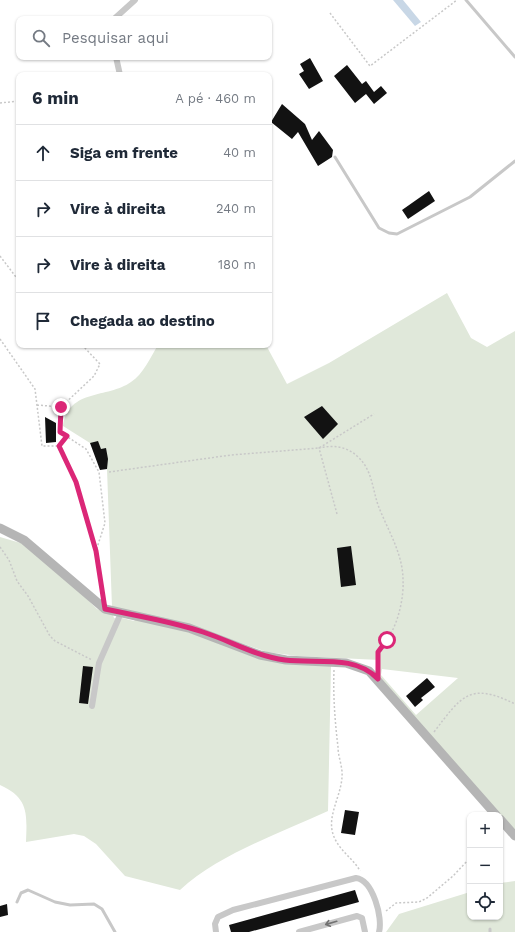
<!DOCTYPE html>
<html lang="pt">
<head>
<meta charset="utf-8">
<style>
	:root { --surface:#fff; --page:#f6f6f7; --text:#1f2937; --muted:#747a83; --line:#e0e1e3 }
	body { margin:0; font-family:"Work Sans",sans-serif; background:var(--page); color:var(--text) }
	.controls { position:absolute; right:12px; bottom:12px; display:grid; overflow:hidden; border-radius:8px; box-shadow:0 1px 3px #0004 }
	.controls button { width:36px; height:36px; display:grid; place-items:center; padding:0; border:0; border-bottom:1px solid var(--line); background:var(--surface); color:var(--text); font:20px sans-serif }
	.stop { position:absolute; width:12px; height:12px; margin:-9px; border:3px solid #db2777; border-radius:50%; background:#fff }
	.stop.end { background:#db2777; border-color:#fff; box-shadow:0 1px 4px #0008 }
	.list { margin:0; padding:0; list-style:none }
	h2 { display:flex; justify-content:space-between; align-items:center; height:52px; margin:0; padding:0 16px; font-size:17px }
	h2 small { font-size:13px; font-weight:400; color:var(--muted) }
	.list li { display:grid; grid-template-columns:26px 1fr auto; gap:12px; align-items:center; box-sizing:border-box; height:56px; padding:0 16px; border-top:1px solid var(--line) }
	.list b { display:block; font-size:15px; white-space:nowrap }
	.list em { font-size:13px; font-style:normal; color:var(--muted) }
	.icon { flex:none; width:22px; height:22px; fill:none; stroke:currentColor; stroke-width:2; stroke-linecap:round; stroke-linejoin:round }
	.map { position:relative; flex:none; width:515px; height:932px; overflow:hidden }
	.search { position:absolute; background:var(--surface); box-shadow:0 1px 3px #0004; left:16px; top:16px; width:256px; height:44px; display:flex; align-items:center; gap:10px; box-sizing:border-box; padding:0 14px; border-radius:8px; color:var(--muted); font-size:15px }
	.panel { position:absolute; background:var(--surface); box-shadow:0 1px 3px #0004; left:16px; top:72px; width:256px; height:276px; border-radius:8px }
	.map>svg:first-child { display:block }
	.green { fill:#e0e8da; fill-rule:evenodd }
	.water { fill:#c8d7e6 }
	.building { fill:#121212 }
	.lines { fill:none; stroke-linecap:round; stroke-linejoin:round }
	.path { stroke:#c8c8c8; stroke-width:1.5; stroke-dasharray:2 2; stroke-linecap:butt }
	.lane { stroke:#c8c8c8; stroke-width:3 }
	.street { stroke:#c8c8c8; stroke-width:6 }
	.secondary { stroke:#b5b5b5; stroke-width:9 }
	.oneway { stroke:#727272 }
	.route { stroke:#db2777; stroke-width:5 }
</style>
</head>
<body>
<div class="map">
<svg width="515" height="932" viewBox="0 0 515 932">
	<rect width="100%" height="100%" fill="#fff"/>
	<!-- green -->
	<path class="green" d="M447,293l24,45 16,9 28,-16v500l-136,-154 1,-17 -83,-4 -30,-4 -86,-30 -69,-15 -5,-138 -17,-26 -27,-17c6,-38 44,-27 68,-44 12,-7 20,-26 27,-37h108l21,39 42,-21zM382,669l76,9 -42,37 -35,-40z
		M0,537l24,7 53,45 20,20 16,6 1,3 7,2 1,-2 12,3 2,-2 35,8 53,16 107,23 -3,145c-49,23 -108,42 -148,79l-55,-14 -29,-32 -12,-8 -10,-2 -48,8c1,-28 3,-44 -26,-57z
		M515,881v51h-129l13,-18 71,-22v25h30v-34z"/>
	<!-- water -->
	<path class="water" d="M393,0h10l18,22 -6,4z"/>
	<!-- building -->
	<path class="building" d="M310,58l13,23 -14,8 -10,-15 5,-3 -4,-7z
		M347,65l15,19 4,-3 8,11 7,-6 6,7 -13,11 -8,-10 -11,9 -21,-27z
		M282,104l23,20 7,16 7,-9 14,19 -1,7 -14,9 -20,-34 -6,7 -21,-17z
		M429,191l6,10 -27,18 -6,-9z
		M322,406l16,18 -15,15 -19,-22z
		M45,417l11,6v19l-10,1z
		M98,441l3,8 5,-1 2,11 -1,10 -7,1 -10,-27z
		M351,546l5,39 -15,2 -4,-39z
		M83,666l10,1 -5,37 -9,-1z
		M427,678l8,9 -14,11 2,2 -8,7 -9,-11z
		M345,810l14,2 -4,23 -14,-2z
		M355,890l4,12 -110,30h-18l-2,-7z
		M7,904l1,11 -8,2v-11z"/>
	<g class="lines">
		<!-- path -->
		<path class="path" d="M330,13l40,53 87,-66
			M0,103l19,-2
			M0,256l19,25
			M0,339l35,50 7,57h17l18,37 19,68
			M82,345l18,19 -6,12 -33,31 -1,25 26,17 13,23 6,51 -9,28 8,45
			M37,405l24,2
			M59,446l7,-10
			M109,472l122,-17 88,-7 55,-34
			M337,514l-18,-66c14,-3 27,-2 38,8 15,13 15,31 21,49 9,24 25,48 25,75 1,16 -4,39 -12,53 -3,6 -8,10 -11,15 -4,6 -2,14 -2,21
			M0,547l9,13 8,21 11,15 22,40 5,5 37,19
			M334,670c-1,26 1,52 4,77 0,10 5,20 4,30 -1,19 -15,39 -9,57 5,16 20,24 27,37
			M434,732c27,-35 35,-51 81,-28
			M386,911l10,-8 23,-1 8,-4 26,-22 17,-18"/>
		<!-- lane -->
		<path class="lane" d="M466,0l49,57
			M335,157l44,71 10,5 8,1 73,-37 45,-36
			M17,902l4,-9 7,-3 27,12 15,3 24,-1 8,5 13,23
			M490,929v3"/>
		<!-- street -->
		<path class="street" d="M114,19l21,-19
			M116,57l4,18
			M92,706l7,-43 22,-50
			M216,932l-1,-8 3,-7 15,-7 123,-32c17,2 27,40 23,54
			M299,932l58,-16 5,2 3,14"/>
		<!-- secondary -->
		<path class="secondary" d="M0,528l24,12 81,69 84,19 71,27 26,5 60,3 23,8 127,144
			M500,819l15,17"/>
	</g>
	<!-- one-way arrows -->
	<defs><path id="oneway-shaft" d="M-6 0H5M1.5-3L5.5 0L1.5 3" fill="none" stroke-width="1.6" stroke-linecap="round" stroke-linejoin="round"/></defs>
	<use class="oneway" href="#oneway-shaft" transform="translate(331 923) rotate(164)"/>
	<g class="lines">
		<!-- route -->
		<path class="route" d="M61,407l-1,25 7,4 -8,10 17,36 20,69 9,58c32,7 66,12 98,23 28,9 52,24 82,28 30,4 70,-6 93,19v-27l9,-12"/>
	</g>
</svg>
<div class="controls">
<button>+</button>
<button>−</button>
<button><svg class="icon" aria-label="locate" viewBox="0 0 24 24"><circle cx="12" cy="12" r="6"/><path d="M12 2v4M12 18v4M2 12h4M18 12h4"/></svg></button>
</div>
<div class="stop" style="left:387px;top:640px"></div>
<div class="stop end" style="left:61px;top:407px"></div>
<div class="search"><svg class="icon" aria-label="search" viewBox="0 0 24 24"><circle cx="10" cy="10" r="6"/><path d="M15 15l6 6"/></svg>Pesquisar aqui</div>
<section class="panel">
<h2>6 min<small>A pé · 460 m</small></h2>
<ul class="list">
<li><svg class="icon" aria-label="ahead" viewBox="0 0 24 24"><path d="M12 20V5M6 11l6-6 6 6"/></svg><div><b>Siga em frente</b></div><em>40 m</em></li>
<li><svg class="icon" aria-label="right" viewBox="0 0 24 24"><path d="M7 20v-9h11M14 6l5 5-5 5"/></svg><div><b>Vire à direita</b></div><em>240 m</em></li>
<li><svg class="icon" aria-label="right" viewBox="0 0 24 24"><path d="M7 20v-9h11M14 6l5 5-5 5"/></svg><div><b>Vire à direita</b></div><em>180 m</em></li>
<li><svg class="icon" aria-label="arrive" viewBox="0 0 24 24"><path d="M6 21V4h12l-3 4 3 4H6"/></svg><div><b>Chegada ao destino</b></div></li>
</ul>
</section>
</div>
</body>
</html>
